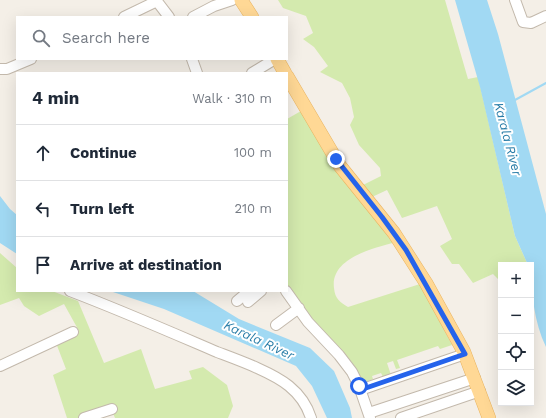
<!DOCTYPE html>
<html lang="en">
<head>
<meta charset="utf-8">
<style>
	:root { --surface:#fff; --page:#f6f6f7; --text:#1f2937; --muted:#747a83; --line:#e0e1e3 }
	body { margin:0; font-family:"Work Sans",sans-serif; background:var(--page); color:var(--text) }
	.controls { position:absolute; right:12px; bottom:12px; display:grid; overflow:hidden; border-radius:0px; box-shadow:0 4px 16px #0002 }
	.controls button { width:36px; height:36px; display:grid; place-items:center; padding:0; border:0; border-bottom:1px solid var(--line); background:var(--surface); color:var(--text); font:20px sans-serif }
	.stop { position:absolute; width:12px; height:12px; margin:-9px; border:3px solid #2563eb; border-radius:50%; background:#fff }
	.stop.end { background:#2563eb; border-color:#fff; box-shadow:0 1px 4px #0008 }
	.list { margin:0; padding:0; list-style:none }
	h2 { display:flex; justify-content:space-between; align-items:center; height:52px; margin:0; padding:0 16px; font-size:17px }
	h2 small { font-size:13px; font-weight:400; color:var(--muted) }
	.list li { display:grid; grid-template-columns:26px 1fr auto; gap:12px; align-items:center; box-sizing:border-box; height:56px; padding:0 16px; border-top:1px solid var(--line) }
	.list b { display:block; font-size:15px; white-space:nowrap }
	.list em { font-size:13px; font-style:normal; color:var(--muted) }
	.icon { flex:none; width:22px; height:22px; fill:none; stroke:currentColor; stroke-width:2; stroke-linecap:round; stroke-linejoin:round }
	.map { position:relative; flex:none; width:546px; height:418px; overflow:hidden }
	.search { position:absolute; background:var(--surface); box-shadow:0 4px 16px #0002; left:16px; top:16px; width:272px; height:44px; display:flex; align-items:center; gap:10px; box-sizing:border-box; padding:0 14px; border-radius:0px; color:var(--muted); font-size:15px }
	.panel { position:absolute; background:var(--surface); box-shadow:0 4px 16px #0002; left:16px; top:72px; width:272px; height:220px; border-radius:0px }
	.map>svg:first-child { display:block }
	.green { fill:#d4eaae }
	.water { fill:#a1d9f3 }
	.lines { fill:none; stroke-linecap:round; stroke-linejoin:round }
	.stream { stroke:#a1d9f3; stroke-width:2 }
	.minor-casing { stroke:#c3b9ac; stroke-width:12 }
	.major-casing { stroke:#e9b461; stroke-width:14 }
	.minor { stroke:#fff; stroke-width:10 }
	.major { stroke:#ffd895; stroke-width:13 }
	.route { stroke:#2563eb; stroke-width:5 }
	.labels { text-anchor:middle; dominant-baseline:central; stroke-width:4; stroke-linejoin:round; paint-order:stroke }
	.water-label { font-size:13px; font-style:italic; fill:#287ca7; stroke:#fff }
</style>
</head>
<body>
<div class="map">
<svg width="546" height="418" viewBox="0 0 546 418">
	<rect width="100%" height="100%" fill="#f4efe7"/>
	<!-- green -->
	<path class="green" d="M278,0h167l23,79 10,-2 37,159 13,29h-27v15l-1,1 -7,-7 -20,9 -14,-19h-7l-12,-18 12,-7 -15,-33 -35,12 -15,-28 -15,7 -9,-12 18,-9 -1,-8 -21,-23 -9,-20 4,-8 -4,-19 -8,-15 -22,-11 8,-6 -14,-19 -11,-8 10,-6 -7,-17 -23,-8z
		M301,111l95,131c-22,6 -66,16 -62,46 1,11 6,14 14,19l72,-23 32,61 -12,4 -2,-3 -41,14 3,8 -4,1 -3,-8 -6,2 4,12 -8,2 -2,-4 -9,3 1,3 -12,5 -52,-64 -22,-34v-167z
		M0,253l17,15v23h35l26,10 26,62 37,-14 14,40 37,-10 -3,-8 14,-4 24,18 6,21 -5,12h-113l-3,-7 -27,7h-18l-14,-43 13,-6 -10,-26 23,-12 -15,-27 -25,12 -15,-10 -5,-8 -19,7z"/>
	<!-- water -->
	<path class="water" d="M455,0h32l11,34 48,180v133c-12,-25 -15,-55 -15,-82h-3l-13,-29 -35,-149z
		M0,196l10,13 7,6v39l-17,-11z
		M110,291h83l46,28 71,29 24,23 16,37 2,10h-25l-15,-32 -16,-20 -132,-57z"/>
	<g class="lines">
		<!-- stream -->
		<path class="stream" d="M515,100l31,-17"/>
		<defs>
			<path id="minor" d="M156,0l13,17
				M515,0l8,22 8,1 15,-7
				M124,17l33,-16
				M193,17l21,-11 18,-6
				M192,59l5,14
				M0,69h7l24,-10
				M252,73l23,-14
				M70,291c50,19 98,40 147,61 21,8 55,20 72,34 11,9 18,19 22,32
				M286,291l22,31 31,33 13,17 7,14 11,32
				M237,301l12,-10
				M248,302l13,-11
				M276,325l23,-17
				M0,366l73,-34
				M360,390l105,-36
				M369,413l106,-35
				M84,418l28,-9
				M401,418l79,-27"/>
			<path id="major" d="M241,0l11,17
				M277,59l8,14
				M287,76l53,90 54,67 32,50 38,69 25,66"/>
		</defs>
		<!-- minor casing -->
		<use href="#minor" class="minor-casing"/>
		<!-- major casing -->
		<use href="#major" class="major-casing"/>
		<!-- minor -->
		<use href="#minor" class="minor"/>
		<!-- major -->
		<use href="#major" class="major"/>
	</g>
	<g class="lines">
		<!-- route -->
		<path class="route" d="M336,159l46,58 24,33 59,104 -105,36 -1,-4"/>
	</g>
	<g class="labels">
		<!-- water labels -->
		<g class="water-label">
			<text transform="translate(508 139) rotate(75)">Karala River</text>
			<text transform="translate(259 340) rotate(25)">Karala River</text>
		</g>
	</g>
</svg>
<div class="controls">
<button>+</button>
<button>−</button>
<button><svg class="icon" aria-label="locate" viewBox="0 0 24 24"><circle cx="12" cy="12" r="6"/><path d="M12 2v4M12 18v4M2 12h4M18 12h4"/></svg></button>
<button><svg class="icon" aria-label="layers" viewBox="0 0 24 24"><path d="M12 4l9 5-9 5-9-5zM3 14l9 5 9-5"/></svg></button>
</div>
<div class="stop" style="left:359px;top:386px"></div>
<div class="stop end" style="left:336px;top:159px"></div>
<div class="search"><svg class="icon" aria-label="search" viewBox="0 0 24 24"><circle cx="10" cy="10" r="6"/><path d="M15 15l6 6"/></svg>Search here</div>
<section class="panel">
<h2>4 min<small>Walk · 310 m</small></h2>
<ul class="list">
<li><svg class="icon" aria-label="ahead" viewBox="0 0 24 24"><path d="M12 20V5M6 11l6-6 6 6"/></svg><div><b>Continue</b></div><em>100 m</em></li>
<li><svg class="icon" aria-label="left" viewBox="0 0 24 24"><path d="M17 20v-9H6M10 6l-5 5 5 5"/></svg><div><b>Turn left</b></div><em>210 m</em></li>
<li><svg class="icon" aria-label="arrive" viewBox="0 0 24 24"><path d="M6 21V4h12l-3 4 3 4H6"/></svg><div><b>Arrive at destination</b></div></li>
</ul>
</section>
</div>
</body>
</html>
